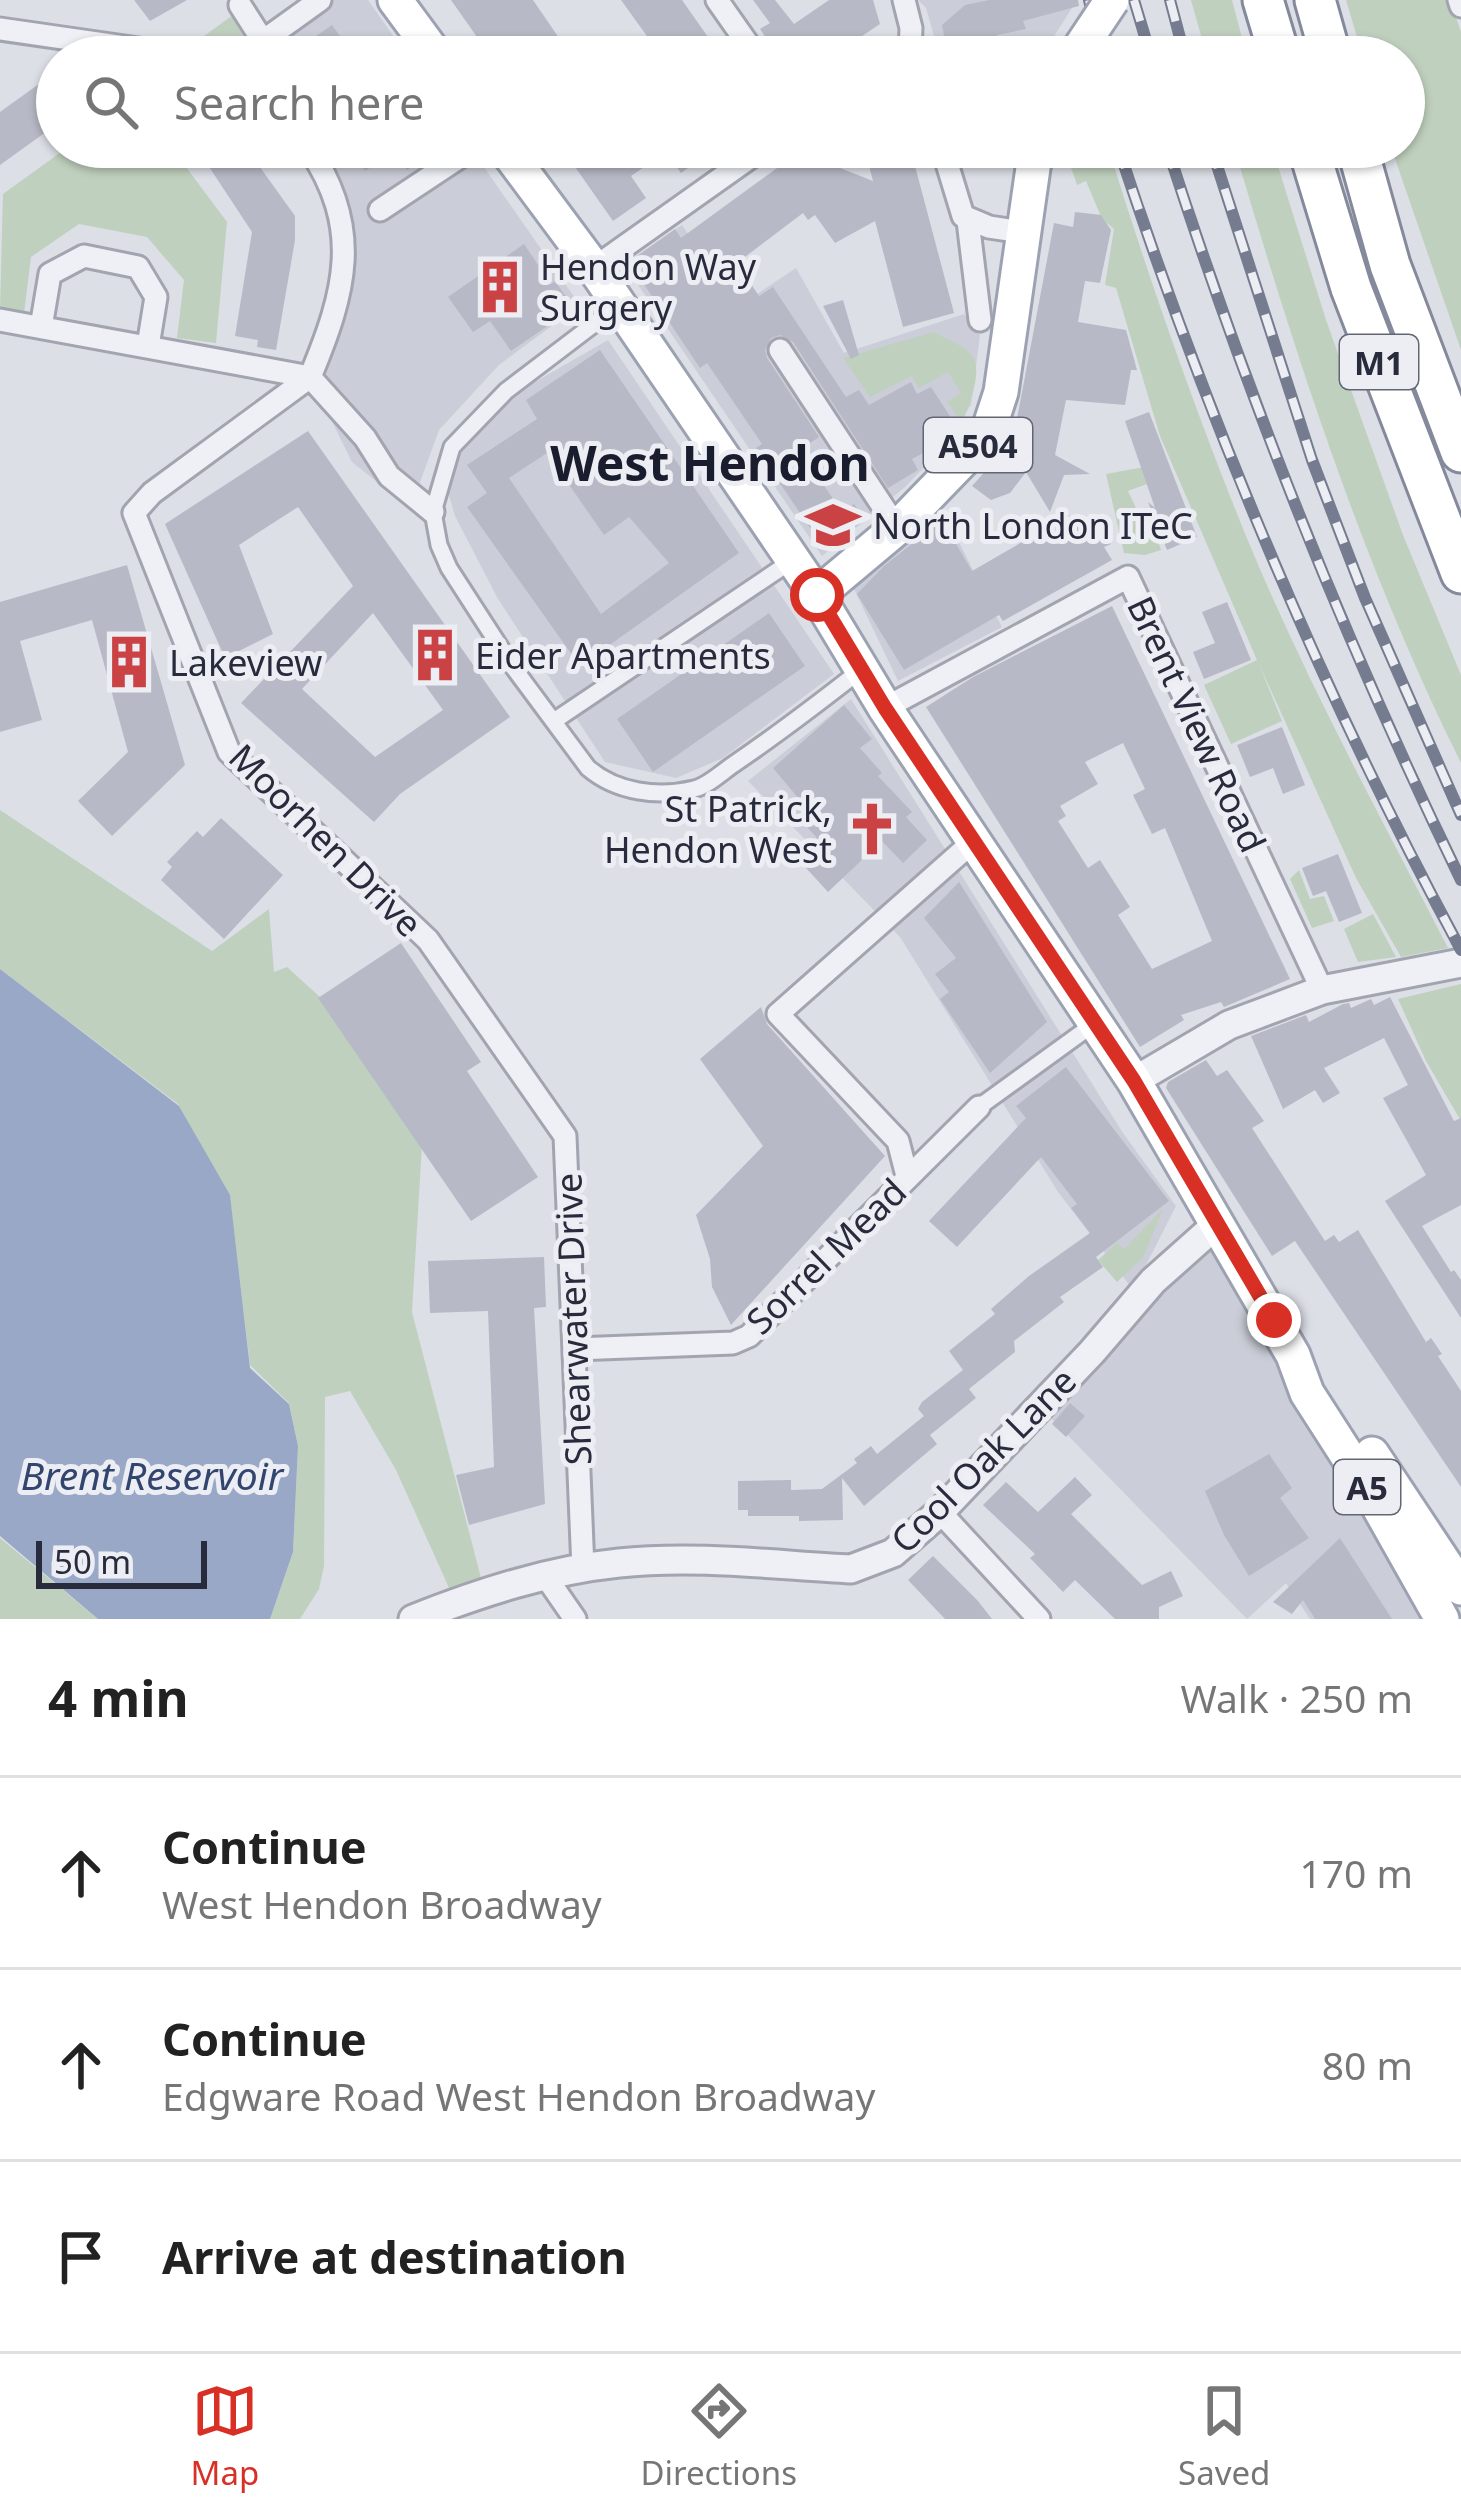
<!DOCTYPE html>
<html lang="en">
<head>
<meta charset="utf-8">
<style>
	:root { --surface:#fff; --page:#f2f2f2; --text:#222; --muted:#767676; --line:#e0e0e0; --accent:#d93025 }
	body { margin:0; font-family:"Noto Sans",sans-serif; background:var(--page); color:var(--text) }
	.scale { position:absolute; left:36px; bottom:30px; width:171px; box-sizing:border-box; padding-left:12px; border:6px solid #272b3c; border-top:0; font-size:33px; line-height:42px; white-space:nowrap; color:#272b3c; -webkit-text-stroke:9px #eceef4; paint-order:stroke }
	.stop { position:absolute; width:36px; height:36px; margin:-27px; border:9px solid #d93025; border-radius:50%; background:#fff }
	.stop.end { background:#d93025; border-color:#fff; box-shadow:0 3px 12px #0008 }
	.list { margin:0; padding:0; list-style:none }
	h2 { display:flex; justify-content:space-between; align-items:center; height:156px; margin:0; padding:0 48px; font-size:51px }
	h2 small { font-size:39px; font-weight:400; color:var(--muted) }
	.list li { display:grid; grid-template-columns:78px 1fr auto; gap:36px; align-items:center; box-sizing:border-box; height:192px; padding:0 48px; border-top:3px solid var(--line) }
	.list b { display:block; font-size:45px; white-space:nowrap }
	.list p { margin:0; font-size:39px; white-space:nowrap; color:var(--muted) }
	.list em { font-size:39px; font-style:normal; color:var(--muted) }
	.icon { flex:none; width:66px; height:66px; fill:none; stroke:currentColor; stroke-width:2; stroke-linecap:round; stroke-linejoin:round }
	.map { position:relative; flex:none; width:1461px; height:1619px; overflow:hidden }
	.search { position:absolute; background:var(--surface); box-shadow:0 3px 9px #0004; left:36px; right:36px; top:36px; height:132px; display:flex; align-items:center; gap:30px; box-sizing:border-box; padding:0 42px; border-radius:66px; color:var(--muted); font-size:45px }
	.sheet { height:732px; background:var(--surface) }
	nav { display:flex; justify-content:space-around; align-items:center; box-sizing:border-box; height:168px; border-top:3px solid var(--line); background:var(--surface); font-size:33px; color:var(--muted) }
	nav a { display:grid; justify-items:center; gap:6px }
	nav .on { color:var(--accent) }
	.map>svg:first-child { display:block }
	.built { fill:#cbced8 }
	.green { fill:#c0d0be }
	.water { fill:#98a8c6 }
	.building { fill:#b7bac6; fill-rule:evenodd }
	.lines { fill:none; stroke-linecap:round; stroke-linejoin:round }
	.pedestrian-casing { stroke:#a2a5b0; stroke-width:21 }
	.minor-casing { stroke:#a2a5b0; stroke-width:27 }
	.tertiary-casing { stroke:#a2a5b0; stroke-width:33 }
	.primary-casing { stroke:#9ca2b2; stroke-width:39 }
	.motorway-casing { stroke:#848a9c; stroke-width:45 }
	.pedestrian { stroke:#eff0f5; stroke-width:15 }
	.minor { stroke:#eff0f5; stroke-width:21 }
	.tertiary { stroke:#eff0f5; stroke-width:27 }
	.primary { stroke:#fff; stroke-width:33 }
	.motorway { stroke:#fff; stroke-width:39 }
	.rail-casing { stroke:#767c8f; stroke-width:12 }
	.rail { stroke:#eceef4; stroke-width:8; stroke-dasharray:22; stroke-linecap:butt }
	.primary-bridge-casing { stroke:#9ca2b2; stroke-width:39; stroke-linecap:butt }
	.primary-bridge { stroke:#fff; stroke-width:33 }
	.route { stroke:#d93025; stroke-width:15 }
	.labels { text-anchor:middle; dominant-baseline:central; stroke-width:10; stroke-linejoin:round; paint-order:stroke }
	.shield { fill:#eceef4; stroke:#626673; stroke-width:3 }
	.shield-label { font-size:33px; font-weight:bold; fill:#272b3c }
	.poi-label { font-size:36px; fill:#272b3c; stroke:#eceef4; text-anchor:start }
	.street-label { font-size:36px; fill:#272b3c; stroke:#eceef4 }
	.water-label { font-size:39px; font-style:italic; fill:#32456f; stroke:#eceef4 }
	.district-label { font-size:48px; font-weight:bold; fill:#191d2d; stroke:#eceef4 }
</style>
</head>
<body>
<div class="map">
<svg width="1461" height="1619" viewBox="0 0 1461 1619">
	<rect width="100%" height="100%" fill="#dcdfe6"/>
	<!-- built -->
	<path class="built" d="M306,0h62l40,57h-144l-2,-16z
		M918,0h159l-36,57h-101l-14,-49z
		M308,147h162l110,158 -81,60 -60,65 -21,58 -42,-7 -24,-19 -42,-85 37,-141z
		M682,225l56,82 58,-39 48,85 120,-39 16,21 -9,70 -35,50 -31,32 -83,69 -198,-292z
		M608,340l226,334 -111,84 -47,20 -71,-16 -107,-163 -43,-83 -9,-31 21,-48 54,-47z
		M941,507l61,120 -104,54 -45,-94z
		M851,699l272,434 53,73 -32,63 -14,17 -72,-94 -158,-255 -152,-156z
		M1208,1246l224,373h-122l-24,-36 -39,36 -203,-208 112,-124z"/>
	<!-- green -->
	<path class="green" d="M1191,0h41l15,57h-40z
		M1346,0h104l11,32v318l-70,-203h13v-90h-41z
		M233,15l25,42 -65,-13z
		M68,147h73l36,8 50,67 -11,121 -39,-5 7,-58 -37,-43 -68,-13 -48,33 -7,56 -24,-3 3,-116z
		M1064,147h44c41,132 86,261 138,389 58,141 132,276 202,412l-47,9 -45,-79 -97,-214 23,57 -51,23 -27,-59 53,-25 -97,-224 -44,-148 -11,-3 9,-56 -12,-10 -16,-38 -9,4z
		M1234,147h38l54,173 77,215 58,140v88c-98,-197 -165,-406 -227,-616z
		M934,332c10,6 27,12 36,21 15,15 -1,53 -8,70l-15,-21 14,-9 -13,-21 -29,16 -7,-12 -42,21 -27,-39z
		M1166,463l5,12 -43,16 15,32 8,-3 10,30 -16,5 -21,-2 -18,-79z
		M0,810l212,141 57,-42 5,63 13,-5 90,82 45,96 -10,167 69,266 -31,12 -54,-120 -46,-79 -25,6 -1,169 -5,23 -19,30h-30l23,-67 5,-106 -9,-43 -39,-38 -20,-167 -52,-94 -178,-135z
		M1299,870l11,29 14,-3 10,25 -22,7 -22,-49z
		M1373,914l23,43 -38,5 -14,-33z
		M1461,984v137l-35,-60 -28,-62z
		M1163,1209l-20,49 -26,24 -19,-22 19,-17 7,6z
		M0,1538l98,81h-98z"/>
	<!-- water -->
	<path class="water" d="M0,969l179,137 51,89 20,173 39,36 9,42 -5,106 -23,67h-172l-98,-83z"/>
	<!-- building -->
	<path class="building" d="M134,0h53l-37,21z
		M451,0h82l39,57h-81z
		M621,0h61l40,57h-60z
		M753,0h22l19,24 35,-24h44l7,24 -49,33h-52l-19,-28 10,-6z
		M989,0h89l1,6 -56,15 3,8 -29,6 5,22h-54l-6,-32 23,-20z
		M332,25l23,32h-69z
		M57,71v53l-57,41v-53z
		M196,147h85l-24,16 38,53v24l-19,110 -19,-3 1,-7 -23,-4 17,-104z
		M349,147h92l-34,23 -13,-19 -29,20z
		M561,147h157l-37,26 -15,-21 -35,24 15,22 -33,23z
		M806,147h12l12,17 43,17 -9,-34h46l44,166 -51,14 -28,-106 -40,22 -20,-28 -7,5 -5,-7 -66,50 22,33 14,-9 73,110 13,-7 10,15 42,-23 6,12 14,-7 24,37 -13,19 -30,16 6,11 -30,18 -95,-146 -13,-7 -9,3 -6,12 2,8 52,79 -19,13 42,62 12,-8 11,15 -34,27 -8,1 -67,-99 6,-4 -55,-81 -7,5 -71,-106 46,-33 6,9z
		M1075,212l26,3 10,15 -11,53 -15,-2 -7,41 48,8 11,40h-6l-6,35 -59,-5 -11,55 35,19 -26,1 -14,37 -24,-40 -16,21 -19,7 -19,-14 26,-29 18,-33 38,-201 19,4z
		M524,244l27,40 4,-3 19,27 -63,43 -21,-30 -17,11 -25,-35z
		M843,300l16,55 -8,4 -28,-53z
		M600,350l139,203 -159,113 -113,-159 20,-14 -20,-28 70,-46 -11,-19zM547,453l57,82 25,-18 40,46 -68,51 -92,-136z
		M1149,412l48,125 -30,13 -19,-48 7,6 -30,-87z
		M308,431l202,286 -110,77 -26,28 -133,-119 112,-117 -55,-79 -59,38 34,89 -48,24 -60,-134zM373,613l70,97 -68,47 -73,-68z
		M1069,515l7,12 20,-11 15,28 -7,3 8,13 -109,61 -4,-6 -95,55 -47,-76 27,-28 58,-46 30,51z
		M127,565l58,200 -73,71 -34,-35 50,-49 -36,-132 -72,21 22,79 -42,12v-130z
		M1227,602l24,58 -47,19 -11,-27 22,-9 -13,-31z
		M1112,606l178,373 -66,28 -3,-5 -40,13 3,5 -44,27 -214,-340 47,-30zM1123,743l22,46 -12,6 19,39 13,-6 47,113 -60,28 -34,-54 12,-8 -30,-47 -12,8 -30,-47 8,-5 -6,-10 38,-22 -13,-22z
		M769,613l36,53 -152,106 -36,-53z
		M844,705l28,34 -12,9 22,25 -4,3 34,36 -6,5 21,23 -24,23 -21,-22 -54,51 -32,-35 21,-19 -17,-19 9,-8 -36,-43z
		M1282,727l23,58 -22,9 -10,-26 -23,9 -13,-32z
		M221,818l62,57 -59,64 -63,-59 11,-13 -5,-5 30,-31 6,6z
		M1338,854l24,59 -23,9 -13,-31 -13,5 -11,-28z
		M959,882l88,140 -57,51 -50,-74 9,-7 -14,-18 21,-16 -32,-40z
		M401,943l80,119 -14,9 71,106 -67,44 -153,-223z
		M1390,997l64,124 7,-3v87l-39,21 29,46 3,-2 7,10v38l-76,-117 41,-26 -43,-77 25,-13 -24,-47 -60,30 16,25 -17,10 -8,-13 -32,19 -32,-73 55,-21 3,7 34,-18 6,-1 2,5 20,-9 3,6z
		M761,1007l6,17 118,132 -154,169 -19,-38 -2,-28 -14,-44 67,-69 -63,-87z
		M1206,1060l11,16 10,-6 37,51 -12,7 73,113 9,-6 5,7 19,-12 68,112 5,-4 11,16 -4,2 23,35v96l-166,-246 -23,15 -106,-168 2,-6z
		M1066,1067l103,134 -73,56 7,10 -43,30 4,5 -50,39 1,11 -46,37 7,9 -46,37 7,9 -73,62 -22,-28 1,42 -44,1v-5h-51v-6h-10v-29l53,-1v10l31,-1 35,-26 -3,-4 17,-13 6,8 47,-38 -6,-7 4,-7 41,-32 -14,-19 46,-37 -4,-5 38,-33 61,-43 -19,-25 6,-4 -36,-47 -84,90 -28,-26 97,-103 -10,-12z
		M544,1257l2,50 -12,1 11,196 -76,21 -13,-50 38,-8 -6,-156 -58,2 -2,-52z
		M1070,1403l15,13 -19,21 -14,-13z
		M1269,1454l23,34 -12,10 29,40 -60,38 -25,-41 -19,-44z
		M1075,1477l17,18 -21,19 71,71 29,-14 12,25 -24,11v12h-44l-40,-39 -12,12 -33,-34 5,-4 -52,-49 23,-23 32,30z
		M1340,1538l52,81h-77l-12,-19 -11,14 -19,-12z
		M933,1556l45,45 14,18h-47l-37,-39z"/>
	<g class="lines">
		<defs>
			<path id="pedestrian" d="M619,305l-113,86 -54,56 -19,65 6,33 10,23 64,99 75,101c28,24 70,30 106,21 14,-3 28,-17 40,-25 44,-30 86,-62 128,-95
				M554,721l239,-161
				M979,1107l116,-84"/>
			<path id="minor" d="M717,0l40,57
				M904,0l7,28 -1,24
				M1459,0l2,6
				M240,5l23,36 57,-41
				M0,29l194,28
				M308,147c55,81 38,144 2,230l55,61 24,38 44,36
				M942,147l21,69 26,11 33,5
				M380,210l95,-63
				M968,221l12,99
				M594,268l171,-121
				M0,320l310,57
				M41,327l9,-53 34,-18 54,11 18,30 -8,49
				M780,350l117,178
				M310,377l-158,116 -18,20 95,239 199,188 137,196 18,433
				M885,708l243,-131 194,413
				M907,1176l-9,-35 -120,-127 197,-174
				M575,1349l158,-6 16,-7 230,-229
				M940,1512l99,107
				M546,1577l29,42"/>
			<path id="tertiary" d="M1134,1081l95,-56 93,-35 139,-27
				M413,1619c66,-26 136,-49 206,-56 76,-8 156,2 232,6l42,-16 47,-41 152,-160 61,-71 64,-57"/>
			<path id="primary" d="M395,0l42,57
				M504,147l90,121 223,327 68,113 249,373 159,274 14,38 61,95 74,131
				M817,595l80,-67 90,-93 14,-43 35,-245
				M1372,1454l89,134"/>
			<path id="motorway" d="M1263,0l17,57
				M1315,0l16,57
				M1308,147l43,141 110,285
				M1357,147l33,118 71,187"/>
		</defs>
		<!-- pedestrian casing -->
		<use href="#pedestrian" class="pedestrian-casing"/>
		<!-- minor casing -->
		<use href="#minor" class="minor-casing"/>
		<!-- tertiary casing -->
		<use href="#tertiary" class="tertiary-casing"/>
		<!-- primary casing -->
		<use href="#primary" class="primary-casing"/>
		<!-- motorway casing -->
		<use href="#motorway" class="motorway-casing"/>
		<!-- pedestrian -->
		<use href="#pedestrian" class="pedestrian"/>
		<!-- minor -->
		<use href="#minor" class="minor"/>
		<!-- tertiary -->
		<use href="#tertiary" class="tertiary"/>
		<!-- primary -->
		<use href="#primary" class="primary"/>
		<!-- motorway -->
		<use href="#motorway" class="motorway"/>
		<defs>
			<path id="rail" d="M1089,0l14,57
				M1134,0l17,57
				M1170,0l15,57
				M1118,147c91,277 204,546 343,803
				M1167,147c81,251 178,496 294,733
				M1211,147l101,313 53,138 96,217"/>
		</defs>
		<!-- rail casing -->
		<use href="#rail" class="rail-casing"/>
		<!-- rail -->
		<use href="#rail" class="rail"/>
		<defs>
			<path id="primary-bridge" d="M1074,57l38,-57"/>
		</defs>
		<!-- primary-bridge casing -->
		<use href="#primary-bridge" class="primary-bridge-casing"/>
		<!-- primary-bridge -->
		<use href="#primary-bridge" class="primary-bridge"/>
	</g>
	<g class="lines">
		<!-- route -->
		<path class="route" d="M817,595l68,113 249,373 140,239"/>
	</g>
	<!-- icons -->
	<defs>
		<symbol id="building-bare" viewBox="-9 -9 18 18"><path d="M-4-6H4V6H1V3H-1V6H-4ZM-2.5-4.3h1.7v1.8h-1.7ZM.8-4.3h1.7v1.8H.8ZM-2.5-1h1.7V.8h-1.7ZM.8-1h1.7V.8H.8Z" fill="#ca4244" stroke="#eceef4" stroke-width="2.5" paint-order="stroke"/></symbol>
		<symbol id="school-bare" viewBox="-9 -9 18 18"><path d="M0-5L7-2L0 1L-7-2ZM-4 1L0 2.5L4 1V4Q0 6-4 4Z" fill="#ca4244" stroke="#eceef4" stroke-width="2.5" paint-order="stroke"/></symbol>
		<symbol id="church-bare" viewBox="-9 -9 18 18"><path d="M-1.2-6h2.4v3.5h3.3v2.4h-3.3V6h-2.4V-.1h-3.3v-2.4h3.3Z" fill="#ca4244" stroke="#eceef4" stroke-width="2.5" paint-order="stroke"/></symbol>
	</defs>
	<g fill-rule="evenodd">
		<use href="#building-bare" x="462" y="249" width="76" height="76"/>
		<use href="#school-bare" x="795" y="487" width="76" height="76"/>
		<use href="#building-bare" x="397" y="617" width="76" height="76"/>
		<use href="#building-bare" x="91" y="624" width="76" height="76"/>
		<use href="#church-bare" x="834" y="791" width="76" height="76"/>
	</g>
	<g class="labels">
		<!-- shield labels -->
		<g class="shield">
			<rect x="1340" y="335" width="78" height="54" rx="9"/>
			<rect x="924" y="418" width="108" height="54" rx="9"/>
			<rect x="1334" y="1460" width="66" height="54" rx="9"/>
		</g>
		<g class="shield-label">
			<text x="1379" y="362">M1</text>
			<text x="978" y="445">A504</text>
			<text x="1367" y="1487">A5</text>
		</g>
		<!-- poi labels -->
		<g class="poi-label">
			<text x="540" y="266">Hendon Way<tspan x="540" dy="41">Surgery</tspan></text>
			<text x="873" y="525">North London ITeC</text>
			<text x="475" y="655">Eider Apartments</text>
			<text x="169" y="662">Lakeview</text>
			<text x="832" y="808" text-anchor="end">St Patrick,<tspan x="832" dy="41">Hendon West</tspan></text>
		</g>
		<!-- street labels -->
		<g class="street-label">
			<text transform="translate(1197 724) rotate(65)">Brent View Road</text>
			<text transform="translate(326 840) rotate(45)">Moorhen Drive</text>
			<text transform="translate(826 1256) rotate(-44)">Sorrel Mead</text>
			<text transform="translate(573 1319) rotate(-92)">Shearwater Drive</text>
			<text transform="translate(983 1460) rotate(-45)">Cool Oak Lane</text>
		</g>
		<!-- water labels -->
		<g class="water-label">
			<text x="152" y="1474">Brent Reservoir</text>
		</g>
		<!-- district labels -->
		<g class="district-label">
			<text x="710" y="462">West Hendon</text>
		</g>
	</g>
</svg>
<div class="scale">50 m</div>
<div class="stop" style="left:817px;top:595px"></div>
<div class="stop end" style="left:1274px;top:1320px"></div>
<div class="search"><svg class="icon" aria-label="search" viewBox="0 0 24 24"><circle cx="10" cy="10" r="6"/><path d="M15 15l6 6"/></svg>Search here</div>
</div>
<section class="sheet">
<h2>4 min<small>Walk · 250 m</small></h2>
<ul class="list">
<li><svg class="icon" aria-label="ahead" viewBox="0 0 24 24"><path d="M12 20V5M6 11l6-6 6 6"/></svg><div><b>Continue</b><p>West Hendon Broadway</p></div><em>170 m</em></li>
<li><svg class="icon" aria-label="ahead" viewBox="0 0 24 24"><path d="M12 20V5M6 11l6-6 6 6"/></svg><div><b>Continue</b><p>Edgware Road West Hendon Broadway</p></div><em>80 m</em></li>
<li><svg class="icon" aria-label="arrive" viewBox="0 0 24 24"><path d="M6 21V4h12l-3 4 3 4H6"/></svg><div><b>Arrive at destination</b></div></li>
</ul>
</section>
<nav>
<a class="on"><svg class="icon" aria-label="map" viewBox="0 0 24 24"><path d="M3 6l6-2 6 2 6-2v14l-6 2-6-2-6 2zM9 4v14M15 6v14"/></svg>Map</a>
<a><svg class="icon" aria-label="directions" viewBox="0 0 24 24"><path d="M12 3l9 9-9 9-9-9zM9 14v-3h6M13 9l2 2-2 2"/></svg>Directions</a>
<a><svg class="icon" aria-label="saved" viewBox="0 0 24 24"><path d="M7 4h10v16l-5-4-5 4z"/></svg>Saved</a>
</nav>
</body>
</html>
